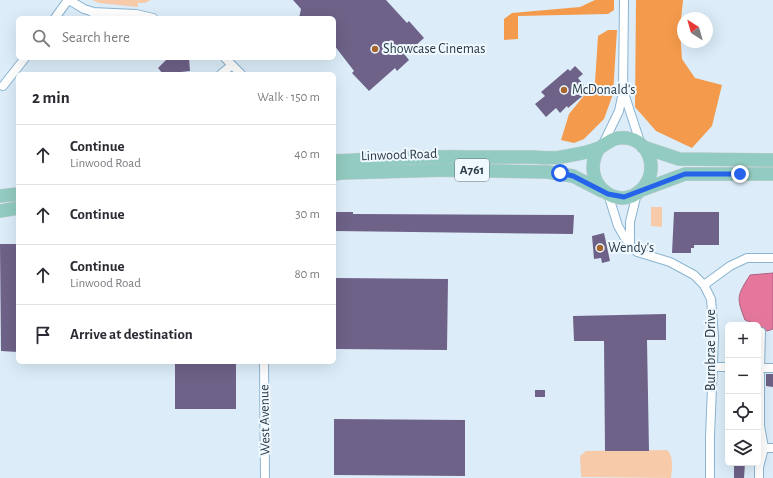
<!DOCTYPE html>
<html lang="en">
<head>
<meta charset="utf-8">
<style>
	:root { --surface:#fff; --page:#f2f2f3; --text:#2b2b33; --muted:#7c7c81; --line:#e1e1e2 }
	body { margin:0; font-family:"Alegreya Sans",sans-serif; background:var(--page); color:var(--text) }
	.controls { position:absolute; right:12px; bottom:12px; display:grid; overflow:hidden; border-radius:6px; box-shadow:0 4px 16px #0002 }
	.controls button { width:36px; height:36px; display:grid; place-items:center; padding:0; border:0; border-bottom:1px solid var(--line); background:var(--surface); color:var(--text); font:20px sans-serif }
	.compass { position:absolute; left:677px; top:12px; width:36px; height:36px; border-radius:50%; background:var(--surface); box-shadow:0 4px 16px #0002; rotate:323deg }
	.stop { position:absolute; width:12px; height:12px; margin:-9px; border:3px solid #2563eb; border-radius:50%; background:#fff }
	.stop.end { background:#2563eb; border-color:#fff; box-shadow:0 1px 4px #0008 }
	.list { margin:0; padding:0; list-style:none }
	h2 { display:flex; justify-content:space-between; align-items:center; height:52px; margin:0; padding:0 16px; font-size:17px }
	h2 small { font-size:13px; font-weight:400; color:var(--muted) }
	.list li { display:grid; grid-template-columns:26px 1fr auto; gap:12px; align-items:center; box-sizing:border-box; height:60px; padding:0 16px; border-top:1px solid var(--line) }
	.list b { display:block; font-size:15px; white-space:nowrap }
	.list p { margin:0; font-size:13px; white-space:nowrap; color:var(--muted) }
	.list em { font-size:13px; font-style:normal; color:var(--muted) }
	.icon { flex:none; width:22px; height:22px; fill:none; stroke:currentColor; stroke-width:2; stroke-linecap:round; stroke-linejoin:round }
	.map { position:relative; flex:none; width:773px; height:478px; overflow:hidden }
	.search { position:absolute; background:var(--surface); box-shadow:0 4px 16px #0002; left:16px; top:16px; width:320px; height:44px; display:flex; align-items:center; gap:10px; box-sizing:border-box; padding:0 14px; border-radius:6px; color:var(--muted); font-size:15px }
	.panel { position:absolute; background:var(--surface); box-shadow:0 4px 16px #0002; left:16px; top:72px; width:320px; height:292px; border-radius:6px }
	.map>svg:first-child { display:block }
	.green { fill:#f7cbaa }
	.forest { fill:#f49a4c }
	.water { fill:#e5779d; stroke:#ad6583 }
	.building { fill:#6e6288 }
	.lines { fill:none; stroke-linecap:round; stroke-linejoin:round }
	.minor-casing { stroke:#8ab4d1; stroke-width:10 }
	.primary-casing { stroke:#c7cccf; stroke-width:14 }
	.minor { stroke:#fff; stroke-width:8 }
	.primary { stroke:#92cbc1; stroke-width:13 }
	.route { stroke:#2563eb; stroke-width:5 }
	.poi-dot { fill:#a5662e; stroke:#f0f9ff; stroke-width:1.5 }
	.labels { text-anchor:middle; dominant-baseline:central; stroke-width:4; stroke-linejoin:round; paint-order:stroke }
	.shield { fill:#f0f9ff; stroke:#65737e; stroke-width:1 }
	.shield-label { font-size:13px; font-weight:bold; fill:#293a46 }
	.poi-label { font-size:14px; fill:#293a46; stroke:#f0f9ff; text-anchor:start }
	.street-label { font-size:14px; fill:#293a46; stroke:#f0f9ff }
</style>
</head>
<body>
<div class="map">
<svg width="773" height="478" viewBox="0 0 773 478">
	<rect width="100%" height="100%" fill="#dcedf9"/>
	<!-- green -->
	<path class="green" d="M92,0h59l-6,3h-7v4l-39,-4z
		M651,207h11v20l-11,-1z
		M667,450c7,6 5,19 4,28l-90,-1 -1,-21 6,-5z"/>
	<!-- forest -->
	<path class="forest" d="M595,0h19v10l-6,4 -90,2v23l-14,1v-21l8,-6 68,-6z
		M636,0h47l-3,30 2,29 13,19 27,7 -10,41 -20,22 -36,-17 -21,-24z
		M608,30h9l-4,64 -9,25 -20,20 -10,4 -13,-3 8,-26 26,-32 3,-46z"/>
	<!-- water -->
	<path class="water" d="M773,273v56l-6,2 -9,-6 -13,-5c-9,-23 -8,-24 5,-45z"/>
	<!-- building -->
	<path class="building" d="M293,0h93l21,23 2,-2 15,17 -19,17 4,5 -12,11 -2,-3 -26,23 -17,-18 2,-2 -20,-26v-27h-35l2,-9z
		M168,58h21l1,13 -27,3 -5,-6z
		M575,66l8,8 -5,4 6,7 -3,3 5,5 -18,15 -1,-2 -7,7 -4,-5 -10,9 -11,-13 10,-8 -4,-4 27,-23 2,2z
		M334,212h19v2l221,1 -1,19 -239,-3z
		M674,212h45v33h-25v3h-3v5h-19z
		M604,233l6,28 -8,2 -1,-5 -7,1 -2,-23z
		M0,244h18v108l-17,-1z
		M336,278l112,1 -1,71 -111,-1z
		M666,314v26h-19l2,111h-44l-1,-110h-30l-1,-25z
		M175,363l61,1v45h-61z
		M766,374h7v13l-7,-1z
		M535,390h10v7h-10z
		M334,419l131,1v56l-131,-1z
		M734,463h11l-1,15h-10z"/>
	<g class="lines">
		<defs>
			<path id="minor" d="M69,0l15,9 13,4
				M92,12l44,2 17,4
				M55,18l13,-18
				M225,58l16,16
				M221,74l11,-9
				M3,86l22,-28
				M624,93l17,52
				M603,144l16,-33 4,-19 1,-92
				M608,194l10,32 7,12 5,7 7,7 33,10 24,13 10,10 7,14 3,38 -4,100v41
				M630,245v-23l7,-29
				M704,285l26,-19 17,-8h26
				M264,362l1,116
				M713,367h15
				M758,368h15
				M760,368l1,-36
				M764,448h9
				M759,478v-11l5,-19 -4,-22v-52"/>
			<path id="primary" d="M643,147l36,12 94,1
				M334,161c44,-2 89,-5 133,-4 21,0 42,0 63,0 10,0 21,2 31,0 11,-2 27,-4 38,-9 9,-5 15,-12 27,-10 25,3 33,34 16,51 -24,25 -64,-7 -43,-41
				M334,174l7,-1 105,-3 102,2 25,4 29,15
				M642,190l43,-16h88
				M0,196l18,-2
				M0,211l18,-3"/>
		</defs>
		<!-- minor casing -->
		<use href="#minor" class="minor-casing"/>
		<!-- primary casing -->
		<use href="#primary" class="primary-casing"/>
		<!-- minor -->
		<use href="#minor" class="minor"/>
		<!-- primary -->
		<use href="#primary" class="primary"/>
	</g>
	<g class="lines">
		<!-- route -->
		<path class="route" d="M560,173l13,3 35,18 16,3 61,-23h55"/>
	</g>
	<!-- markers -->
	<g class="poi-dot">
		<circle cx="375" cy="49" r="4"/>
		<circle cx="564" cy="90" r="4"/>
		<circle cx="600" cy="248" r="4"/>
	</g>
	<g class="labels">
		<!-- shield labels -->
		<rect class="shield" x="455" y="159" width="34" height="22" rx="3"/>
		<g class="shield-label">
			<text x="472" y="170">A761</text>
		</g>
		<!-- poi labels -->
		<g class="poi-label">
			<text x="383" y="49">Showcase Cinemas</text>
			<text x="572" y="90">McDonald's</text>
			<text x="608" y="248">Wendy's</text>
		</g>
		<!-- street labels -->
		<g class="street-label">
			<text transform="translate(399 155) rotate(-2)">Linwood Road</text>
			<text transform="translate(711 350) rotate(-90)">Burnbrae Drive</text>
			<text transform="translate(265 420) rotate(-91)">West Avenue</text>
		</g>
	</g>
</svg>
<div class="controls">
<button>+</button>
<button>−</button>
<button><svg class="icon" aria-label="locate" viewBox="0 0 24 24"><circle cx="12" cy="12" r="6"/><path d="M12 2v4M12 18v4M2 12h4M18 12h4"/></svg></button>
<button><svg class="icon" aria-label="layers" viewBox="0 0 24 24"><path d="M12 4l9 5-9 5-9-5zM3 14l9 5 9-5"/></svg></button>
</div>
<svg class="compass" viewBox="-18 -18 36 36"><path d="M0-13l5 13h-10z" fill="#e53935"/><path d="M0 13l5-13h-10z" fill="#7c7c81"/></svg>
<div class="stop" style="left:560px;top:173px"></div>
<div class="stop end" style="left:740px;top:174px"></div>
<div class="search"><svg class="icon" aria-label="search" viewBox="0 0 24 24"><circle cx="10" cy="10" r="6"/><path d="M15 15l6 6"/></svg>Search here</div>
<section class="panel">
<h2>2 min<small>Walk · 150 m</small></h2>
<ul class="list">
<li><svg class="icon" aria-label="ahead" viewBox="0 0 24 24"><path d="M12 20V5M6 11l6-6 6 6"/></svg><div><b>Continue</b><p>Linwood Road</p></div><em>40 m</em></li>
<li><svg class="icon" aria-label="ahead" viewBox="0 0 24 24"><path d="M12 20V5M6 11l6-6 6 6"/></svg><div><b>Continue</b></div><em>30 m</em></li>
<li><svg class="icon" aria-label="ahead" viewBox="0 0 24 24"><path d="M12 20V5M6 11l6-6 6 6"/></svg><div><b>Continue</b><p>Linwood Road</p></div><em>80 m</em></li>
<li><svg class="icon" aria-label="arrive" viewBox="0 0 24 24"><path d="M6 21V4h12l-3 4 3 4H6"/></svg><div><b>Arrive at destination</b></div></li>
</ul>
</section>
</div>
</body>
</html>
